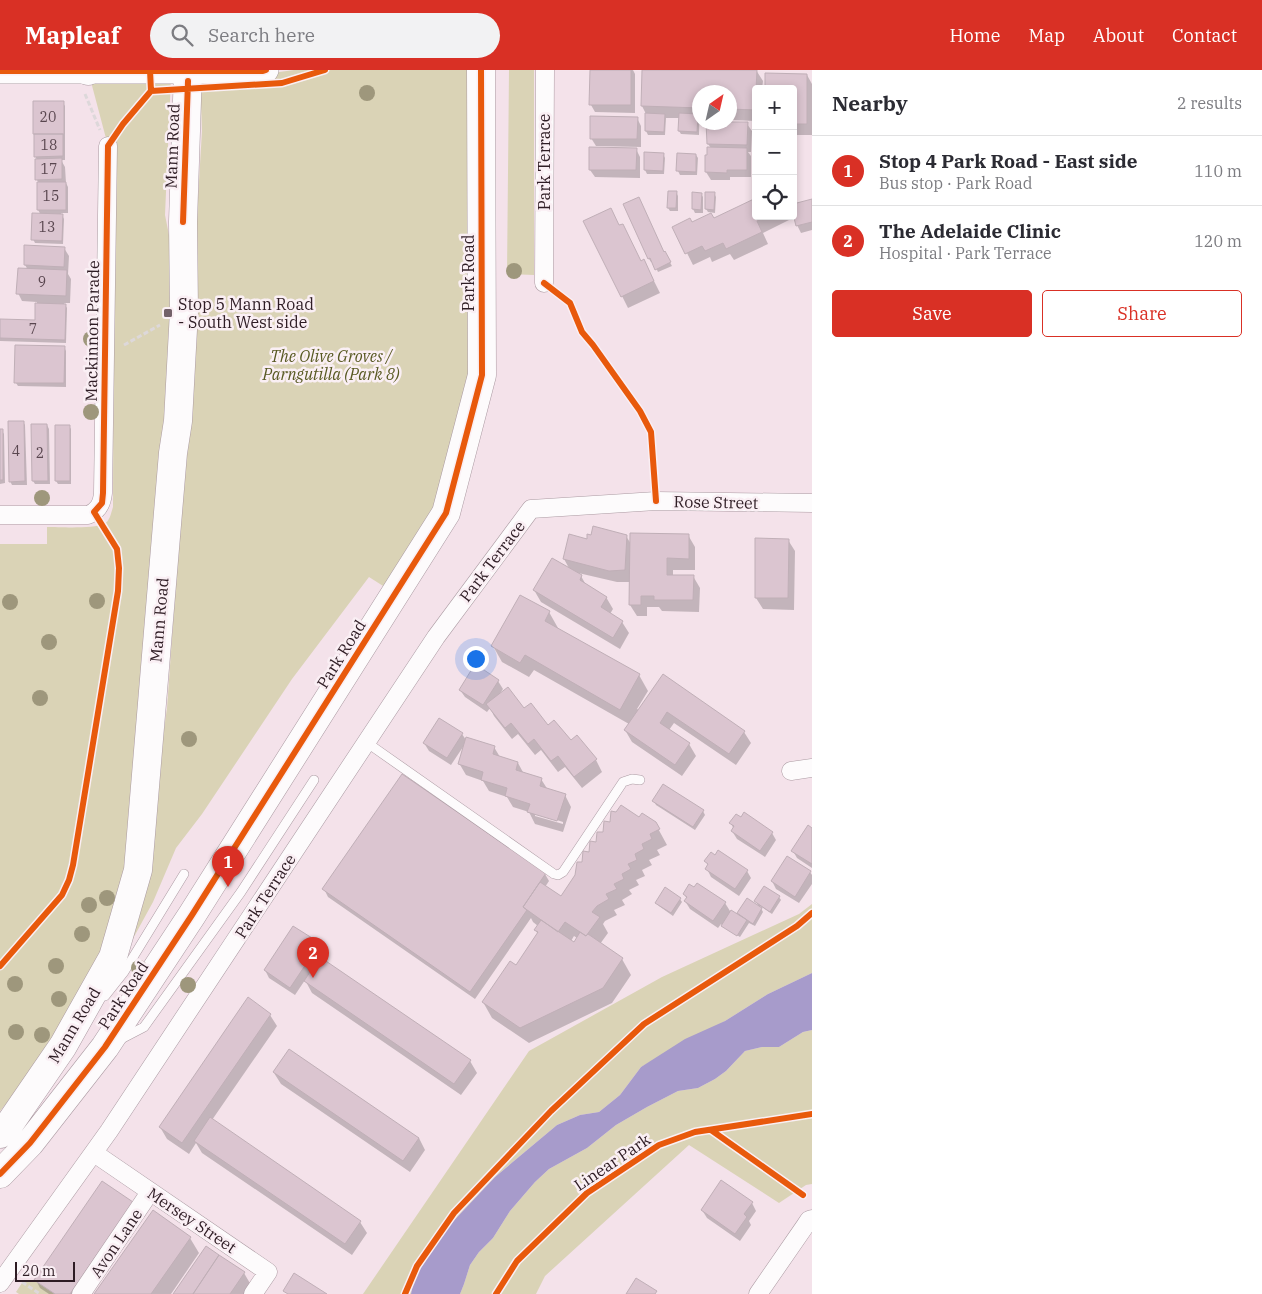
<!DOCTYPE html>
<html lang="en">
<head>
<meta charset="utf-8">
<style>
	:root { --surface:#fff; --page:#f2f2f3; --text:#2b2b33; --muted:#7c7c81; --line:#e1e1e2; --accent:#d93025 }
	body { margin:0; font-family:"IBM Plex Serif",serif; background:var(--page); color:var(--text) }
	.controls { position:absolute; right:15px; top:15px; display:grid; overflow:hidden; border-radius:5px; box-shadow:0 2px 8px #0003 }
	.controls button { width:45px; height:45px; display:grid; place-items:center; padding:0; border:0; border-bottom:1px solid var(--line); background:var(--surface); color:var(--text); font:25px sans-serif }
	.compass { position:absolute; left:692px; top:15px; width:45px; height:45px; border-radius:50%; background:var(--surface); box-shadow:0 2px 8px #0003; rotate:34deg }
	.scale { position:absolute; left:15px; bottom:12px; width:60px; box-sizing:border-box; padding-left:5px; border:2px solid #2e1c24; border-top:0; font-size:14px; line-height:18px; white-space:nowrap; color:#2e1c24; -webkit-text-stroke:4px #faeff4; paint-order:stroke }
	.you { position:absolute; left:475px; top:588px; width:18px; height:18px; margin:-12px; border:4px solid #fff; border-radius:50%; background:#1a73e8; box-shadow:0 0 0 8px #1a73e833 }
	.badge { display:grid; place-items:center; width:32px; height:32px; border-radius:50%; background:var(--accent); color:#fff; font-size:16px; font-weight:700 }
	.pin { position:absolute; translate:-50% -41px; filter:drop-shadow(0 1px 2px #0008) }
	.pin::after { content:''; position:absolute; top:26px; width:18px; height:15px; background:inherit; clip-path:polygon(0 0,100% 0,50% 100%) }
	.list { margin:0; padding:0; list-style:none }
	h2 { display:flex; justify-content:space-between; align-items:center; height:65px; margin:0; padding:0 20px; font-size:21px }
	h2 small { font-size:16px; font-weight:400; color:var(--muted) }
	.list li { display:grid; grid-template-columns:32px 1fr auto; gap:15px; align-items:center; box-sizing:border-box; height:70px; padding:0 20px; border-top:1px solid var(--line) }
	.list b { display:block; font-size:19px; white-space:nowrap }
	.list p { margin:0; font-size:16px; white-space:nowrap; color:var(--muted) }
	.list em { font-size:16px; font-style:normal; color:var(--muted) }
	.actions { display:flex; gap:10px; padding:15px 20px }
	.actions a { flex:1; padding:11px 0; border:1px solid var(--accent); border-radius:5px; text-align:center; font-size:18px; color:var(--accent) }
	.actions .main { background:var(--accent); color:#fff }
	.icon { flex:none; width:28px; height:28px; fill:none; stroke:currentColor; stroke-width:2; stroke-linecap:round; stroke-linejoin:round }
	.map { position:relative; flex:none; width:812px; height:1224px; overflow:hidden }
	header { display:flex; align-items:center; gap:30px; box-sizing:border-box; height:70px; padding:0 25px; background:var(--accent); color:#fff }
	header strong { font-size:24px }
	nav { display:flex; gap:28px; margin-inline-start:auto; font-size:18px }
	.search { width:350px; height:45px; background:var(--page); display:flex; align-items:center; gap:12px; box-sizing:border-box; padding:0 18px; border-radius:28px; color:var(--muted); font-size:19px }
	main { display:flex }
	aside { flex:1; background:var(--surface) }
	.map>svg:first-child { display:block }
	.green { fill:#dad3b6 }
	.water { fill:#a79bcb }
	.shadow { fill:#0003; fill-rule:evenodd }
	.building { fill:#dbc5d0; stroke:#c0afb7 }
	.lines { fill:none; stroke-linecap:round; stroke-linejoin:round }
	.lane-casing { stroke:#ab9aa2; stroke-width:10 }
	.street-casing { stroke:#ab9aa2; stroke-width:19 }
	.secondary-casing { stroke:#ab9aa2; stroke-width:26 }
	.highway-casing { stroke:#ab9aa2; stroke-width:29 }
	.path { stroke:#ddd8da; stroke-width:3; stroke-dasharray:5 2.5; stroke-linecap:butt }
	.lane { stroke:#fdfbfc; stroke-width:9 }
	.street { stroke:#fdfbfc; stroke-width:18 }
	.secondary { stroke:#fdfbfc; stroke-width:25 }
	.highway { stroke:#fdfbfc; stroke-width:28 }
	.cycleway-casing { stroke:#faeff4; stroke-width:9 }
	.cycleway { stroke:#e8590c; stroke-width:6 }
	.tree { fill:#9e977c }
	.poi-dot { fill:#736169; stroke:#faeff4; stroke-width:2 }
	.labels { text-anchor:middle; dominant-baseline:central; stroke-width:5; stroke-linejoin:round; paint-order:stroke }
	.number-label { font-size:14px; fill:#59464f }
	.street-label { font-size:16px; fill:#2e1c24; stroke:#faeff4 }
	.poi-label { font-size:16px; fill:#2e1c24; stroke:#faeff4; text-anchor:start }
	.park-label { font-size:16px; font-style:italic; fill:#585922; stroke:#faeff4 }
</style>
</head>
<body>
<header>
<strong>Mapleaf</strong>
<div class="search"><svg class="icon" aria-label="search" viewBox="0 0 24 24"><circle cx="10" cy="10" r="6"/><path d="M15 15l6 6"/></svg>Search here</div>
<nav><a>Home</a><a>Map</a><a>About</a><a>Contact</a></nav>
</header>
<main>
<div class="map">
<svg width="812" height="1224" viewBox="0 0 812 1224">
	<rect width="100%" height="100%" fill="#f4e2ea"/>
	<!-- green -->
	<path class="green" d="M294,0h176l5,305 -43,144 -41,72 -22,-14 -77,102 -90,135 -26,34 -23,54 -23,42 16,-89 21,-147 18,-254 6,-139 11,-184 -2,-53 42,-1z
		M509,0h25v205l-27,-1z
		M171,7l-6,138 10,50v43l-43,537 -32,111 -17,33 -56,90 -27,32v-567h47v-17c13,0 46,2 57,-3 6,-3 7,-11 9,-17l1,-352 -6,-9 -18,-68z
		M812,834v69l-44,21 -43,27 -84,46 -21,28 -21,17 -19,3 -23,10 -62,52 -51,54 -30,48 -3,15h-48l166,-243 133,-74 137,-63z
		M812,960v154l-6,1 -27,18 -90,-58 -144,131 -9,18h-76l4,-10 6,-19 9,-13 14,-14 17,-27 25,-29 14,-13 38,-21 29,-23 31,-18 31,-16 20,-3 17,-9 11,-8 19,-20 17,-4h17l24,-15z
		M34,1210l21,14h-36l-3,-2 6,-9z"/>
	<!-- water -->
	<path class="water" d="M812,903v57l-9,2 -24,15h-17l-17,4 -19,20 -11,8 -17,9 -20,3 -31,16 -31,18 -29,23 -38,21 -14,13 -25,29 -17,27 -14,14 -9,13 -6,19 -4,10h-49l3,-15 30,-48 51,-54 62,-52 23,-10 19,-3 21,-17 21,-28 44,-28 40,-18 43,-27z"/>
	<!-- shadow -->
	<path class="shadow" d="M591,0h42l2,4v39l-40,-1 -4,-7z
		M643,0h113l7,11 -1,8h-6v32l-26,-1v-28h-30l-1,43 -18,-1 -2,-3 1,-13h-14l-1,17h-17l-2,-4v-17l-4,-8z
		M807,5l5,9v51h-19v-46z
		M63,33l2,3v54h-4l4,7 1,16 2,4v26h-7l3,6 -1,25 -28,-1 -2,-4 8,-24 -3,-5 1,-27 -2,-3v-20l-2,-4z
		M637,48l4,8v21l-45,-1 -5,-8z
		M747,54l5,7 -1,21h-3l3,4v21h-21v3h-19l-5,-8 5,-24 -3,-4z
		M636,79l4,8v21l-45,-1 -5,-7z
		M646,84h17l2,4 -1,16h-17l-2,-4z
		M678,84l18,1 2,3 -1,17h-17l-2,-4z
		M676,122l2,4v15h-8l-2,-3z
		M714,123l2,4 -1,16 -7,-1 -2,-3z
		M701,124l2,3v16h-8l-2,-4z
		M812,130v30l-11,3 -4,-8 -2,-8 -32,16 5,11 -34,16 -4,-6 -18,8 -2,-5 -17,8 -19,-38 39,-7 43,-4h37v-11z
		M624,135l39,48h2l7,13 -14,6 -5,-11 -2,1 -2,-3z
		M585,152l35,5 21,35 3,-1 16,32 -32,15z
		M64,178l5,8 -1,18 3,5 -1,24h-6l3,5 -1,35 -66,-2v-21l36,1 1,-19 -15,-1 -4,-8 10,-23 -3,-5z
		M64,277l2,4v36l-48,-1 -2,-3z
		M23,352l2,3 2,60h-15l-2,-4z
		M47,355l2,4 1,55h-15l-2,-3z
		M56,356h13l2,3v55h-13l-2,-3z
		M0,361h2l2,3 1,49 -5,1z
		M688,465l7,12v23h-22v6h20l7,12 -1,24 -37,-1 -3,-4h-12v9h-10l-7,-11v-23h-13l-43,-10 7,4 5,9 20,12 7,12 -3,5 12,8 7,11 -9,16 -79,-47 -7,-12 36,-20 -6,-11 24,-19 38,-4 5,8z
		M788,470l7,11 -1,59 -31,-1 -7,-11z
		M549,542l9,16 -1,1 82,46 9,16 -11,18 2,1 24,-34 81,56 7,11 -15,22 -62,-42 -5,7 20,14 7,12 -14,20 -50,-34 -7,-12 4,-6 -95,-54 -5,7 -27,-15 -9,-16z
		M498,611l5,8 -4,6 25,15 46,32 7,-5 19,23 6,12 -20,16 -17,-21 -7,5 -17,-22 -6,5 -17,-21 -6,5 -18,-23 -4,-8 -3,4 -22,-15 -5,-7z
		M462,664l4,6 28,7 6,10 18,6 6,11 17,5 7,11 17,5 6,12 -8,25 -28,-8 -6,-12 -16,-5 -6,-10 -18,-6 -6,-10 -17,-6 -7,-12 4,-16 -12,18 -22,-14 -5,-8zM535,743l28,9v2l-28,-8z
		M664,716l39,25 2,4 -10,15 -39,-25 -2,-4z
		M640,749l15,4 12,22 -10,5 3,5 -11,5 3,5 -10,5 3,6 -9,4 3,5 -10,5 3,4 -10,6 3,5 -11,5 3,5 -12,6 -2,3 5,9 -8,11 22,15 9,16 -19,28 -83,40 -37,-25 -9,-16 33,-35 22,-33 -3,-4 3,-4 -5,-4 -2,-4 -56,81 -147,-102 -4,-8 221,-15 4,7 -4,6 16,11 36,-55 7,-9zM574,866l3,2 -3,6 -3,-3z
		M731,754l41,9 4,7 -11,17 -28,-18 -5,-8 2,-2z
		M812,760v38l-15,-10 -4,-7z
		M706,792l41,9 4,7 -12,18 -28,-19 -4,-8 2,-2z
		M810,802l2,3v9l-13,19 -23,-14 -4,-8z
		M684,824l41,9 5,8 7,5 10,-16 12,8 -3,-7 23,-4 2,3 -9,14 -12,-8 3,6 -8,14 -6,-3 -9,14 -17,-11v1l-2,-3 -3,4 -28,-19 -5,-8 2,-2z
		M680,829l2,3 -9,14 -14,-10 -2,-3z
		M319,874l4,8 -4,6 151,103 7,12 -16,22 -149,-102 -7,-13 -10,15 -26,-17 -4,-8z
		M270,945l7,11 -65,94 148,102 7,11 -15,22 -150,-102 -6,-10 -7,11 -22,-15 -7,-12z
		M274,1003l145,65 6,12 -15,22 -129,-88z
		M132,1133l-53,91h-30l-9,-6 -4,-8z
		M752,1133l4,8 -7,10 2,4 -11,16 -33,-23 -5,-8z
		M190,1168l9,15 -28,41h-75z
		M244,1203l7,12 -7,9h-70z"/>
	<!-- building -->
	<path class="building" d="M590,0h41v35h-42z
		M642,0h115l-2,40 -25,-1v-17h-30v16l-59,-2z
		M765,3l42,1v50h-14v-35h-28z
		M33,31h31v33h-31z
		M645,43l20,1 -1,18 -19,-1z
		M679,43l19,1 -1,18 -19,-1z
		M590,46l48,1 -1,22h-47z
		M706,52h42l-1,23 -40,-1z
		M34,64h29v22l-29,1z
		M589,77l48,1 -1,22h-47z
		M707,77l40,1v22h-20v3l-22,-1v-17h2z
		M644,82l20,1 -1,18 -19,-1z
		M677,83l19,1v18l-20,-1z
		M62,88v21l-27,1v-21z
		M37,112h29v28h-29z
		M668,121h9l-1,17h-9z
		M692,122l10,1 -1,17 -9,-1z
		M705,122h10l-1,18 -9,-1z
		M639,127l25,55 1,-1 6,11 -16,8 -5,-12 -2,1 -25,-55z
		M756,128v18h11l-10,5 5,11 -36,17 -3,-6 -18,8 -3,-5 -17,8 -13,-27 18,-9 2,4 19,-9 3,5z
		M812,129v23l-16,4 -3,-12v-10z
		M611,138l8,17 4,-1 18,37 3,-2 10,22 -33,16 -38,-76z
		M32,143l31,1 -1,27 -31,-1z
		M24,175l41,2 -1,20 -40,-2z
		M18,198l49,2 -1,26 -50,-2z
		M35,233l31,1 -1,36 -65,-2v-19l35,1z
		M15,275l50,1 -1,37h-50z
		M8,351h16l1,60 -16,1z
		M31,354h16l1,57h-16z
		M55,355h15v56h-15z
		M0,359h3v51h-3z
		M593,456l34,9 -2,35 -16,1 -46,-12 6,-25 18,5v-5l4,1z
		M630,463l59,1v25l-22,-1v17h27l-1,25h-39v-4h-13v9h-12z
		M755,468l34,1 -1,59h-33z
		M552,488l30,17 -2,5 27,17 -6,10 22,14 -10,17 -80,-48z
		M520,525l30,16 -5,10 95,53 -20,36 -95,-55 -5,8 -29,-17z
		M475,594l24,16 -16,25 -24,-15z
		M663,604l82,57 -16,23 -62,-42 -7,11 30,20 -15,22 -51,-35z
		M508,617l16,21 7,-5 17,22 6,-5 17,20 6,-5 20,24 -23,18 -16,-21 -7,5 -17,-22 -6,5 -17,-21 -6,5 -19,-24z
		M439,648l24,15 -16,25 -24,-15z
		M466,667l29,9 -2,8 25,8 -2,8 26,8 -2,8 26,8 -9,27 -30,-9 3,-8 -25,-8 2,-8 -26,-8 2,-8 -25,-8z
		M402,704l144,99 -23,34 4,3 -57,82 -148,-103z
		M663,714l41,26 -11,17 -41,-26z
		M621,735l18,12 3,-4 14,9 4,7 -10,5 2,5 -10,5 2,5 -9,5 2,6 -9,4 3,5 -9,5 2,5 -10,5 3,5 -11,5 3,5 -12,7 -5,6 8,5 -14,19 -21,-14 -7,10 -35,-25 17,-25 21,14 14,-21 2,-13h5l1,-11 6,1 1,-11 6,1 1,-10h6l1,-11 6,1 1,-11 5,1z
		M744,742l29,20 -13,19 -29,-20 3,-5 -5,-3 7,-9 5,3z
		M808,755l4,3v36l-21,-13z
		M718,780l30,20 -13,19 -30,-20 3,-5 -4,-3 7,-9 4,3z
		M787,786l24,15 -16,26 -24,-16z
		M697,813l29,19 -13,19 -29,-20 3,-4 -4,-3 6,-10 5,3z
		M764,816l16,10 -10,16 -16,-11z
		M665,817l16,11 -10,15 -16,-10z
		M747,828l15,10 -9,16 -16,-11z
		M731,840l16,10 -10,16 -16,-10z
		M541,850l33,22 6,-10 6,4 2,-2 35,24 -20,30 -83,40 -38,-26 28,-41 6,4 22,-33 -4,-2z
		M293,856l27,17 -30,45 -26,-18z
		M320,887l151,103 -17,24 -150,-103z
		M248,927l23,17 -89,129 -23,-16z
		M289,979l130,89 -16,23 -130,-89z
		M210,1047l151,104 -16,23 -151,-103z
		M721,1110l32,22 -9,12 3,3 -12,17 -34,-24z
		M102,1111l31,21 -63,92h-15l-21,-14z
		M153,1140l38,27 -40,57h-57z
		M206,1176l13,9 -26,39h-20z
		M219,1185l26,17 -15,22h-37z
		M294,1203l33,21h-39l-5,-3z
		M636,1208l21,13 -2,3h-29z"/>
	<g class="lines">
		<defs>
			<path id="lane" d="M366,672l188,132 4,1 5,-3 60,-90 9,-3 8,1
				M105,926l19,-24 60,-98
				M119,970l25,-13 97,-135 73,-112"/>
			<path id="street" d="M544,213l1,-213
				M0,445h88c10,-4 14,-11 15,-22l5,-347
				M791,701l21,-3
				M94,1083l174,119 -15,22
				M0,1213l109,-152 327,-494 95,-128 125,-8 156,2
				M81,1224l69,-102
				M758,1224l47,-68 4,-6 3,-1"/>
			<path id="secondary" d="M0,1h263l3,-1"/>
			<path id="highway" d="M88,1l2,-1
				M0,1064l6,-5 57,-83 50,-89 25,-87 35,-417 5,-32 6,-110 -1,-89 5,-152
				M0,1104l30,-31 75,-96 87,-132 254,-402 36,-138 -1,-305"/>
		</defs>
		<!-- lane casing -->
		<use href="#lane" class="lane-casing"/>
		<!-- street casing -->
		<use href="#street" class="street-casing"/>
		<!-- secondary casing -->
		<use href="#secondary" class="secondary-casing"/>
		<!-- highway casing -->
		<use href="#highway" class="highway-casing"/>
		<!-- path -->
		<path class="path" d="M85,24l15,36
			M124,275l36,-20
			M22,1212l18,12"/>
		<!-- lane -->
		<use href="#lane" class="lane"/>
		<!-- street -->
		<use href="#street" class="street"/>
		<!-- secondary -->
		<use href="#secondary" class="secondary"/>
		<!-- highway -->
		<use href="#highway" class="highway"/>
		<defs>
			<path id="cycleway" d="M0,1h263l3,-1
				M151,21l131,-8 43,-13
				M183,152l5,-141
				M544,213l26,20 12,29 11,13 47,66 11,21 5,69
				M0,896l62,-71 7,-15 4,-15 45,-274 1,-23 -2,-19 -23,-37 8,-9 1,-10 5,-347 15,-22 28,-33 -1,-21
				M711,1060l92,65
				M0,1104l30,-31 75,-96 87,-132 254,-402 36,-138 -1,-305
				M405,1224l12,-28 37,-53 97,-102 93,-87 153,-98 15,-13
				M496,1224l21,-33 70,-68 72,-48 36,-13 117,-18"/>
		</defs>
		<!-- cycleway casing -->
		<use href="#cycleway" class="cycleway-casing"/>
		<!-- cycleway -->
		<use href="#cycleway" class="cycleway"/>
	</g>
	<!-- trees -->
	<g class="tree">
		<circle cx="367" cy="23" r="8"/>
		<circle cx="514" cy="201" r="8"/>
		<circle cx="91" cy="269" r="8"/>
		<circle cx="91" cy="342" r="8"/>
		<circle cx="42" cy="428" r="8"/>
		<circle cx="97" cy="531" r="8"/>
		<circle cx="10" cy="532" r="8"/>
		<circle cx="49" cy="572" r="8"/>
		<circle cx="40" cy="628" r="8"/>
		<circle cx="189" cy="669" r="8"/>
		<circle cx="107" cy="828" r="8"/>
		<circle cx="89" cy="835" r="8"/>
		<circle cx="82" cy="864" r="8"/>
		<circle cx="56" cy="896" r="8"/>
		<circle cx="139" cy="898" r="8"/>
		<circle cx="15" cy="914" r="8"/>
		<circle cx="188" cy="915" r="8"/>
		<circle cx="59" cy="929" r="8"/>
		<circle cx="16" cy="962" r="8"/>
		<circle cx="42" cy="965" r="8"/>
	</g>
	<!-- markers -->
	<rect class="poi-dot" x="163" y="238" width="10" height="10" rx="2.5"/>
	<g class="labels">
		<!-- number labels -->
		<g class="number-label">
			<text x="48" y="47">20</text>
			<text x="49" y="75">18</text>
			<text x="49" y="99">17</text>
			<text x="51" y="126">15</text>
			<text x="47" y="157">13</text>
			<text x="42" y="212">9</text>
			<text x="33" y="259">7</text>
			<text x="16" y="381">4</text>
			<text x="40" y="383">2</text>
		</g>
		<!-- street labels -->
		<g class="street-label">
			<text transform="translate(172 76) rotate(-88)">Mann Road</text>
			<text transform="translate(544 92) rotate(-90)">Park Terrace</text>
			<text transform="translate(468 203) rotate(-90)">Park Road</text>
			<text transform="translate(92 261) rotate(-89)">Mackinnon Parade</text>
			<text transform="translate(716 432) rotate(1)">Rose Street</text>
			<text transform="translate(492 491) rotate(-53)">Park Terrace</text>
			<text transform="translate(159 550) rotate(-85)">Mann Road</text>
			<text transform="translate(341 584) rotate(-58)">Park Road</text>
			<text transform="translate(265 826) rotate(-57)">Park Terrace</text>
			<text transform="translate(123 925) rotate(-57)">Park Road</text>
			<text transform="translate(74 955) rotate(-59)">Mann Road</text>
			<text transform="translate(612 1092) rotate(-34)">Linear Park</text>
			<text transform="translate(192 1150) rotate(34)">Mersey Street</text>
			<text transform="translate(116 1173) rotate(-56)">Avon Lane</text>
		</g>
		<!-- poi labels -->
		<g class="poi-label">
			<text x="178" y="234">Stop 5 Mann Road<tspan x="178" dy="18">- South West side</tspan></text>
		</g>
		<!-- park labels -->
		<g class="park-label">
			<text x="331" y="286">The Olive Groves /<tspan x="331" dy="18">Parngutilla (Park 8)</tspan></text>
		</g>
	</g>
</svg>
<div class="controls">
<button>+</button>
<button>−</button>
<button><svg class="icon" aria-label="locate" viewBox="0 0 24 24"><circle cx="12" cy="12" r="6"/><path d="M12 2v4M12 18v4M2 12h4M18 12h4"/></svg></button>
</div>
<svg class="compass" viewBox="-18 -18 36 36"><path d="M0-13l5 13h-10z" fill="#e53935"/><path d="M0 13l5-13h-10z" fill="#7c7c81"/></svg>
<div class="scale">20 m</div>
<div class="you"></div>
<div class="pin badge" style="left:228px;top:817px">1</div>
<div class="pin badge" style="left:313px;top:908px">2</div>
</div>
<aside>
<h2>Nearby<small>2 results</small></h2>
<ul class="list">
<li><span class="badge">1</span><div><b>Stop 4 Park Road - East side</b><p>Bus stop · Park Road</p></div><em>110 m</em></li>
<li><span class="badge">2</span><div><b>The Adelaide Clinic</b><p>Hospital · Park Terrace</p></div><em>120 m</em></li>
</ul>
<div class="actions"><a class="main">Save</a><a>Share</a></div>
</aside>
</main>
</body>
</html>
